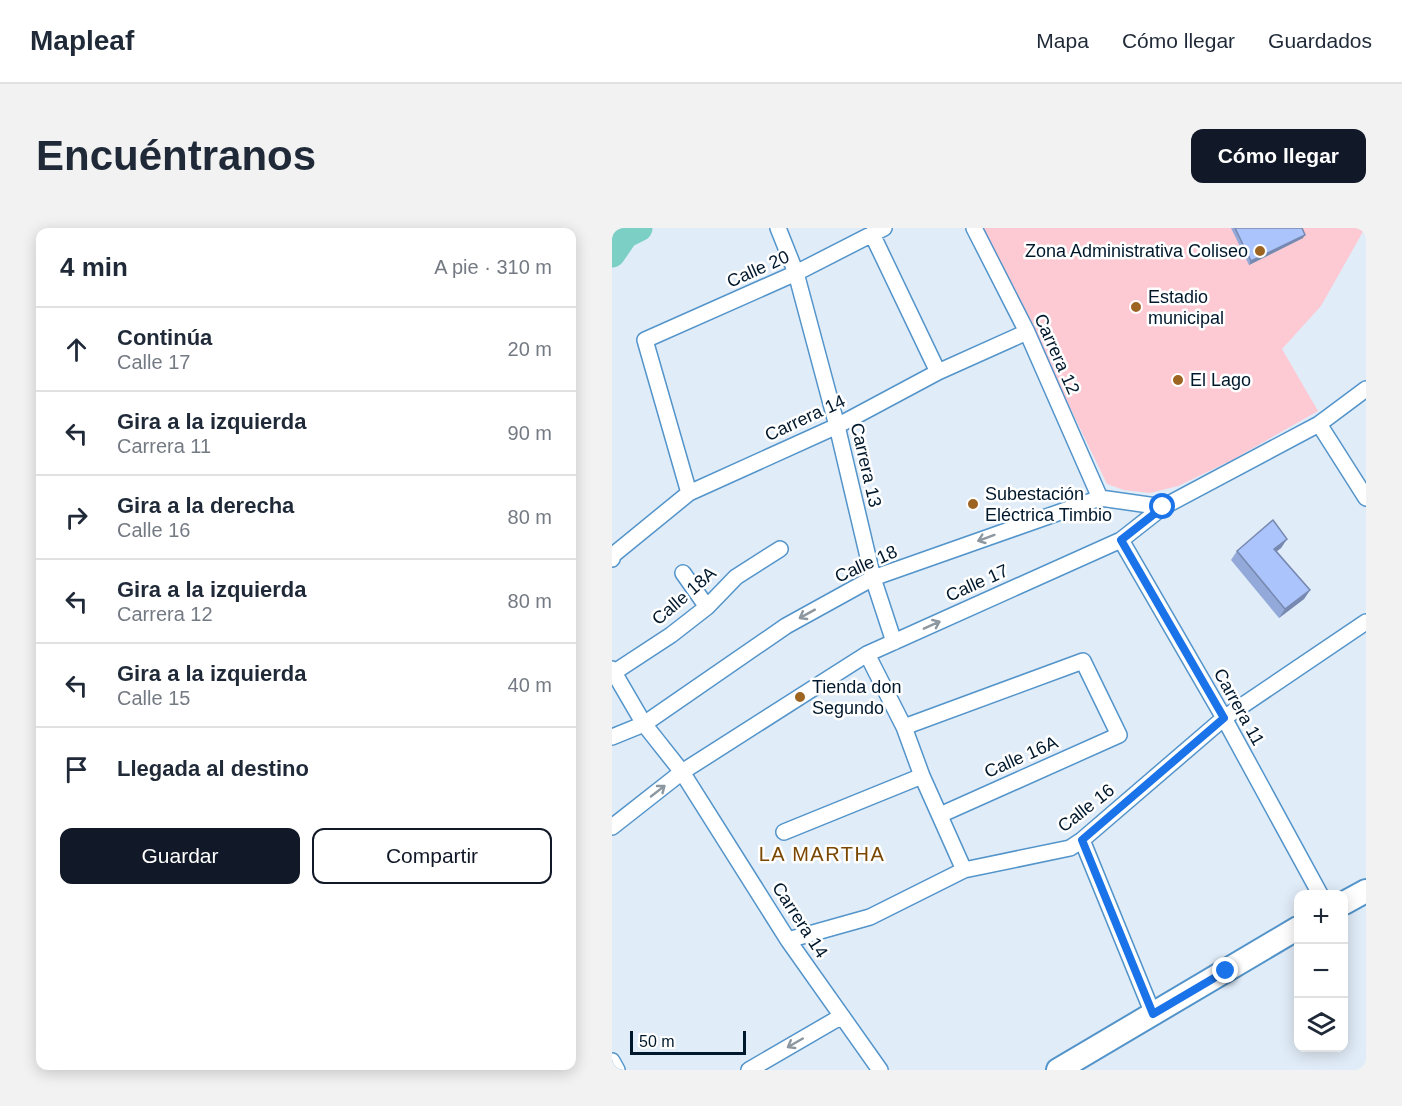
<!DOCTYPE html>
<html lang="es">
<head>
<meta charset="utf-8">
<style>
	:root { --surface:#fff; --page:#f2f2f3; --text:#1f2937; --muted:#747a83; --line:#e0e1e3; --accent:#111827 }
	body { margin:0; font-family:Helvetica,sans-serif; background:var(--page); color:var(--text) }
	.controls { position:absolute; right:18px; bottom:18px; display:grid; overflow:hidden; border-radius:12px; box-shadow:0 3px 15px #0003 }
	.controls button { width:54px; height:54px; display:grid; place-items:center; padding:0; border:0; border-bottom:2px solid var(--line); background:var(--surface); color:var(--text); font:30px sans-serif }
	.scale { position:absolute; left:18px; bottom:15px; width:116px; box-sizing:border-box; padding-left:6px; border:3px solid #00182c; border-top:0; font-size:16px; line-height:21px; white-space:nowrap; color:#00182c; -webkit-text-stroke:4px #fff; paint-order:stroke }
	.stop { position:absolute; width:18px; height:18px; margin:-14px; border:4px solid #1a73e8; border-radius:50%; background:#fff }
	.stop.end { background:#1a73e8; border-color:#fff; box-shadow:0 2px 6px #0008 }
	.list { margin:0; padding:0; list-style:none }
	h2 { display:flex; justify-content:space-between; align-items:center; height:78px; margin:0; padding:0 24px; font-size:26px }
	h2 small { font-size:20px; font-weight:400; color:var(--muted) }
	.list li { display:grid; grid-template-columns:39px 1fr auto; gap:18px; align-items:center; box-sizing:border-box; height:84px; padding:0 24px; border-top:2px solid var(--line) }
	.list b { display:block; font-size:22px; white-space:nowrap }
	.list p { margin:0; font-size:20px; white-space:nowrap; color:var(--muted) }
	.list em { font-size:20px; font-style:normal; color:var(--muted) }
	.actions { display:flex; gap:12px; padding:18px 24px }
	.actions a { flex:1; padding:14px 0; border:2px solid var(--accent); border-radius:12px; text-align:center; font-size:21px; color:var(--accent) }
	.actions .main { background:var(--accent); color:#fff }
	.icon { flex:none; width:33px; height:33px; fill:none; stroke:currentColor; stroke-width:2; stroke-linecap:round; stroke-linejoin:round }
	.map { position:relative; flex:none; width:754px; height:842px; overflow:hidden; border-radius:12px }
	header { display:flex; align-items:center; gap:36px; box-sizing:border-box; height:84px; padding:0 30px; background:var(--surface); border-bottom:2px solid var(--line) }
	header strong { font-size:28px }
	nav { display:flex; gap:33px; margin-inline-start:auto; font-size:21px }
	.intro { display:flex; align-items:center; justify-content:space-between; box-sizing:border-box; height:144px; padding:0 36px }
	h1 { margin:0; font-size:42px }
	.button { padding:15px 27px; border-radius:12px; background:var(--accent); color:#fff; font-size:21px; font-weight:700 }
	main { display:flex; gap:36px; padding:0 36px }
	aside { flex:1; background:var(--surface); border-radius:12px; box-shadow:0 3px 15px #0003 }
	.map>svg:first-child { display:block }
	.green { fill:#fdc9d3 }
	.lines { fill:none; stroke-linecap:round; stroke-linejoin:round }
	.river { stroke:#7bcfc4; stroke-width:27 }
	.street-casing { stroke:#5394ca; stroke-width:18 }
	.secondary-casing { stroke:#5394ca; stroke-width:26 }
	.street { stroke:#fff; stroke-width:15 }
	.secondary { stroke:#fff; stroke-width:22 }
	.wall { fill:#93a9d9 }
	.shaded-wall { fill:#7889b0 }
	.building { fill:#abc4fc; stroke:#7889b0; stroke-width:1.5 }
	.oneway { stroke:#8c97a0 }
	.route { stroke:#1a73e8; stroke-width:8 }
	.poi-dot { fill:#9d6422; stroke:#fff; stroke-width:2 }
	.labels { text-anchor:middle; dominant-baseline:central; stroke-width:5; stroke-linejoin:round; paint-order:stroke }
	.poi-label { font-size:18px; fill:#00182c; stroke:#fff; text-anchor:start }
	.street-label { font-size:18px; fill:#00182c; stroke:#fff }
	.neighbourhood-label { font-size:20px; letter-spacing:1.5px; fill:#794700; stroke:#fff }
</style>
</head>
<body>
<header>
<strong>Mapleaf</strong>
<nav><a>Mapa</a><a>Cómo llegar</a><a>Guardados</a></nav>
</header>
<div class="intro"><h1>Encuéntranos</h1><a class="button">Cómo llegar</a></div>
<main>
<aside>
<h2>4 min<small>A pie · 310 m</small></h2>
<ul class="list">
<li><svg class="icon" aria-label="ahead" viewBox="0 0 24 24"><path d="M12 20V5M6 11l6-6 6 6"/></svg><div><b>Continúa</b><p>Calle 17</p></div><em>20 m</em></li>
<li><svg class="icon" aria-label="left" viewBox="0 0 24 24"><path d="M17 20v-9H6M10 6l-5 5 5 5"/></svg><div><b>Gira a la izquierda</b><p>Carrera 11</p></div><em>90 m</em></li>
<li><svg class="icon" aria-label="right" viewBox="0 0 24 24"><path d="M7 20v-9h11M14 6l5 5-5 5"/></svg><div><b>Gira a la derecha</b><p>Calle 16</p></div><em>80 m</em></li>
<li><svg class="icon" aria-label="left" viewBox="0 0 24 24"><path d="M17 20v-9H6M10 6l-5 5 5 5"/></svg><div><b>Gira a la izquierda</b><p>Carrera 12</p></div><em>80 m</em></li>
<li><svg class="icon" aria-label="left" viewBox="0 0 24 24"><path d="M17 20v-9H6M10 6l-5 5 5 5"/></svg><div><b>Gira a la izquierda</b><p>Calle 15</p></div><em>40 m</em></li>
<li><svg class="icon" aria-label="arrive" viewBox="0 0 24 24"><path d="M6 21V4h12l-3 4 3 4H6"/></svg><div><b>Llegada al destino</b></div></li>
</ul>
<div class="actions"><a class="main">Guardar</a><a>Compartir</a></div>
</aside>
<div class="map">
<svg width="754" height="842" viewBox="0 0 754 842">
	<rect width="100%" height="100%" fill="#e0ecf8"/>
	<!-- green -->
	<path class="green" d="M371,0h382l-44,78 -39,43 36,62 -86,49 -54,26 -28,7 -26,-3 -17,-6z"/>
	<g class="lines">
		<!-- river -->
		<path class="river" d="M0,26l13,-19 14,-7"/>
		<defs>
			<path id="street" d="M166,0l18,45 41,153 36,152 21,64
				M362,0l53,104 73,166
				M260,6l66,138
				M707,196l47,74
				M77,265l-44,-153 151,-67 88,-45
				M509,312l103,178 96,176
				M0,331l1,-4 76,-62 148,-67 101,-54 89,-40
				M71,345l24,34
				M255,426l37,73 18,49 42,94
				M0,441l32,55 38,48 106,168 92,130
				M1,445l58,-38 36,-28 29,-30 44,-28
				M292,499l179,-66 36,74 -179,80
				M0,509l32,-13 142,-98 87,-48 227,-80 63,9
				M0,599l70,-55 185,-118 254,-114 42,-33 156,-83 47,-35
				M172,604l138,-56
				M470,612l71,174
				M176,712l82,-23 94,-47 106,-22 12,-8 142,-122 142,-96
				M0,833l5,9
				M137,842l93,-54"/>
			<path id="secondary" d="M732,675l22,-12
				M446,842l240,-142"/>
		</defs>
		<!-- street casing -->
		<use href="#street" class="street-casing"/>
		<!-- secondary casing -->
		<use href="#secondary" class="secondary-casing"/>
		<!-- street -->
		<use href="#street" class="street"/>
		<!-- secondary -->
		<use href="#secondary" class="secondary"/>
	</g>
	<!-- wall -->
	<path class="wall" d="M619,0h71l1,10 -54,27z
		M675,311l-6,9 -4,3 33,39 -6,9 -25,19 -48,-58 6,-9z"/>
	<!-- shaded-wall -->
	<path class="shaded-wall" d="M693,7l-2,3 -54,27 2,-4z
		M675,311l-6,9 -13,10 6,-9z
		M698,362l-6,9 -25,19 6,-9z"/>
	<!-- building -->
	<path class="building" d="M623,0h67l3,7 -54,26z
		M661,292l14,19 -13,10 36,41 -25,19 -48,-58z"/>
	<!-- one-way arrows -->
	<defs><path id="oneway-shaft" d="M-6 0H5M1.5-3L5.5 0L1.5 3" fill="none" stroke-width="1.6" stroke-linecap="round" stroke-linejoin="round" transform="scale(1.5)"/></defs>
	<g class="oneway">
		<use href="#oneway-shaft" transform="translate(374 310) rotate(160)"/>
		<use href="#oneway-shaft" transform="translate(195 386) rotate(151)"/>
		<use href="#oneway-shaft" transform="translate(320 397) rotate(-24)"/>
		<use href="#oneway-shaft" transform="translate(46 563) rotate(-38)"/>
		<use href="#oneway-shaft" transform="translate(183 815) rotate(150)"/>
	</g>
	<g class="lines">
		<!-- route -->
		<path class="route" d="M551,279l-42,33 103,178 -142,122 71,174 73,-43"/>
	</g>
	<!-- markers -->
	<g class="poi-dot">
		<circle cx="648" cy="23" r="6"/>
		<circle cx="524" cy="79" r="6"/>
		<circle cx="566" cy="152" r="6"/>
		<circle cx="361" cy="276" r="6"/>
		<circle cx="188" cy="469" r="6"/>
	</g>
	<g class="labels">
		<!-- poi labels -->
		<g class="poi-label">
			<text x="636" y="23" text-anchor="end">Zona Administrativa Coliseo</text>
			<text x="536" y="69">Estadio<tspan x="536" dy="21">municipal</tspan></text>
			<text x="578" y="152">El Lago</text>
			<text x="373" y="266">Subestación<tspan x="373" dy="21">Eléctrica Timbio</tspan></text>
			<text x="200" y="459">Tienda don<tspan x="200" dy="21">Segundo</tspan></text>
		</g>
		<!-- street labels -->
		<g class="street-label">
			<text transform="translate(146 41) rotate(-24)">Calle 20</text>
			<text transform="translate(445 126) rotate(66)">Carrera 12</text>
			<text transform="translate(193 190) rotate(-25)">Carrera 14</text>
			<text transform="translate(254 237) rotate(77)">Carrera 13</text>
			<text transform="translate(254 336) rotate(-24)">Calle 18</text>
			<text transform="translate(365 355) rotate(-24)">Calle 17</text>
			<text transform="translate(72 368) rotate(-41)">Calle 18A</text>
			<text transform="translate(627 479) rotate(61)">Carrera 11</text>
			<text transform="translate(409 529) rotate(-24)">Calle 16A</text>
			<text transform="translate(474 580) rotate(-38)">Calle 16</text>
			<text transform="translate(188 692) rotate(57)">Carrera 14</text>
		</g>
		<!-- neighbourhood labels -->
		<g class="neighbourhood-label">
			<text x="210" y="626">LA MARTHA</text>
		</g>
	</g>
</svg>
<div class="controls">
<button>+</button>
<button>−</button>
<button><svg class="icon" aria-label="layers" viewBox="0 0 24 24"><path d="M12 4l9 5-9 5-9-5zM3 14l9 5 9-5"/></svg></button>
</div>
<div class="scale">50 m</div>
<div class="stop" style="left:551px;top:279px"></div>
<div class="stop end" style="left:614px;top:743px"></div>
</div>
</main>
</body>
</html>
